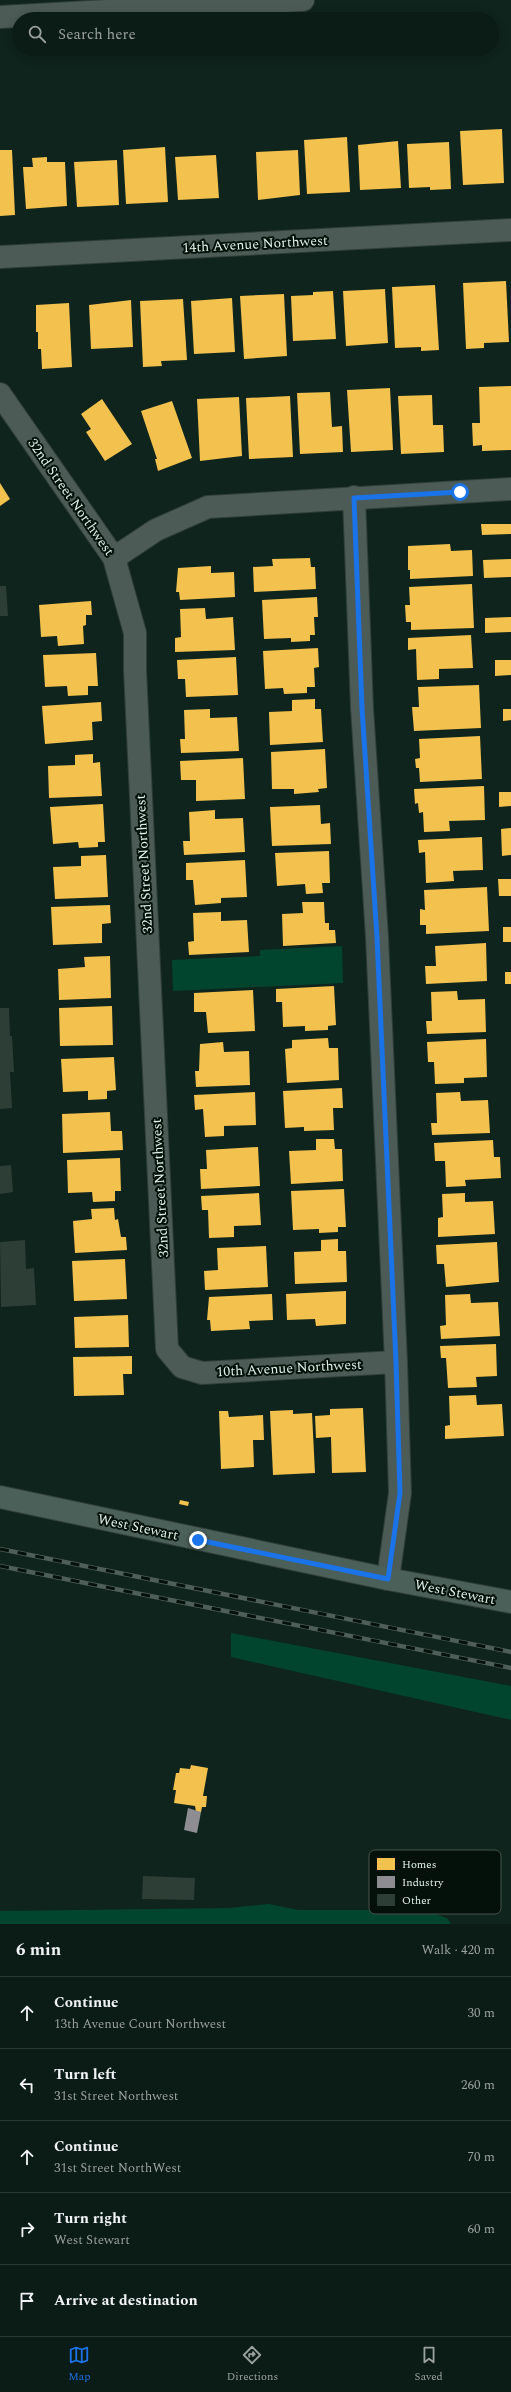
<!DOCTYPE html>
<html lang="en">
<head>
<meta charset="utf-8">
<style>
	:root { --surface:#0b1b15; --page:#192822; --text:#f1f3f6; --muted:#9aa1a0; --line:#2b3934; --accent:#1a73e8 }
	body { margin:0; font-family:Spectral,serif; background:var(--page); color:var(--text) }
	.stop { position:absolute; width:12px; height:12px; margin:-9px; border:3px solid #1a73e8; border-radius:50%; background:#fff }
	.stop.end { background:#1a73e8; border-color:#fff; box-shadow:0 1px 4px #0008 }
	.list { margin:0; padding:0; list-style:none }
	h2 { display:flex; justify-content:space-between; align-items:center; height:52px; margin:0; padding:0 16px; font-size:17px }
	h2 small { font-size:13px; font-weight:400; color:var(--muted) }
	.list li { display:grid; grid-template-columns:26px 1fr auto; gap:12px; align-items:center; box-sizing:border-box; height:72px; padding:0 16px; border-top:1px solid var(--line) }
	.list b { display:block; font-size:15px; white-space:nowrap }
	.list p { margin:0; font-size:13px; white-space:nowrap; color:var(--muted) }
	.list em { font-size:13px; font-style:normal; color:var(--muted) }
	.icon { flex:none; width:22px; height:22px; fill:none; stroke:currentColor; stroke-width:2; stroke-linecap:round; stroke-linejoin:round }
	.map { position:relative; flex:none; width:511px; height:1924px; overflow:hidden }
	.search { position:absolute; background:var(--surface); box-shadow:0 2px 10px #0003; left:12px; right:12px; top:12px; height:44px; display:flex; align-items:center; gap:10px; box-sizing:border-box; padding:0 14px; border-radius:22px; color:var(--muted); font-size:15px }
	.sheet { height:412px; background:var(--surface) }
	nav { display:flex; justify-content:space-around; align-items:center; box-sizing:border-box; height:56px; border-top:1px solid var(--line); background:var(--surface); font-size:11px; color:var(--muted) }
	nav a { display:grid; justify-items:center; gap:2px }
	nav .on { color:var(--accent) }
	.map>svg:first-child { display:block }
	.green { fill:#02452e }
	.homes { fill:#f2c14e }
	.industry { fill:#8d8d92 }
	.building { fill:#2d3e37 }
	.lines { fill:none; stroke-linecap:round; stroke-linejoin:round }
	.street-casing { stroke:#303e39; stroke-width:24 }
	.secondary-casing { stroke:#303e39; stroke-width:24 }
	.street { stroke:#4c5b55; stroke-width:22 }
	.secondary { stroke:#4b6058; stroke-width:22 }
	.rail-casing { stroke:#4e5e58; stroke-width:4.5 }
	.rail { stroke:#04110b; stroke-width:3; stroke-dasharray:9; stroke-linecap:butt }
	.route { stroke:#1a73e8; stroke-width:5 }
	.labels { text-anchor:middle; dominant-baseline:central; stroke-width:4; stroke-linejoin:round; paint-order:stroke }
	.street-label { font-size:14px; fill:#dff2e8; stroke:#04110b }
	.key { fill:#04110b; stroke:#46544d; stroke-width:1 }
	.key-label { font-size:11px; fill:#dff2e8 }
</style>
</head>
<body>
<div class="map">
<svg width="511" height="1924" viewBox="0 0 511 1924">
	<rect width="100%" height="100%" fill="#0f241c"/>
	<!-- green -->
	<path class="green" d="M342,946l1,37 -170,8 -1,-31 88,-4v-6z
		M231,1633l280,53v34l-280,-63z
		M268,1904l31,6h124l24,8 4,6h-451v-13l228,-3z"/>
	<!-- homes -->
	<path class="homes" d="M502,129l2,54 -41,2 -3,-54z
		M347,137l3,55 -43,2 -3,-54z
		M398,141l3,47 -41,2 -2,-45z
		M449,142l2,47 -21,1v-3l-21,1 -2,-44z
		M165,147l3,55 -42,2 -3,-54z
		M0,150h12l3,65 -15,1z
		M298,150l2,45 -42,5 -2,-48z
		M216,155l3,43 -41,2 -3,-43z
		M47,157v5h18l2,44 -41,3 -3,-42h10l-1,-9z
		M117,160l2,45 -42,2 -3,-45z
		M506,281l3,61 -25,1v5l-18,1 -3,-66z
		M435,285l4,65 -18,1v-4l-26,1 -3,-61z
		M385,289l3,54 -42,3 -3,-55z
		M333,291l3,48 -43,2 -2,-45 22,-1v-3z
		M284,294l3,62 -43,3 -4,-63z
		M232,298l3,54 -41,2 -3,-53z
		M183,299l4,61 -26,1 1,5 -19,1 -3,-66z
		M131,300l2,47 -42,2 -2,-44z
		M69,303l3,64 -30,2 -1,-20h-3v-17h-2v-27z
		M511,386v64l-29,1v-6l-9,1 -1,-23h8l-1,-36z
		M390,388l3,62 -42,2 -4,-62z
		M330,392l2,35 10,-1 1,26 -43,2 -3,-61z
		M432,395l1,30h10l1,27 -43,2 -3,-58z
		M290,396l3,61 -44,2 -3,-61z
		M239,397l3,59 -42,5 -3,-62z
		M102,399l30,45 -27,17 -19,-29 5,-3 -10,-15z
		M172,401l20,57 -34,13 -3,-12h2l-16,-48z
		M0,483l10,16 -10,7z
		M481,524h30v10l-29,1z
		M450,544l1,7 21,-1 1,26 -63,3v-9h-2v-24z
		M310,558l1,9h4l1,22 -62,3 -1,-25 20,-1 -1,-7z
		M511,559v18l-27,1 -1,-18z
		M211,566v7l23,-1 1,25 -55,3 -1,-8h-3l2,-24z
		M472,584l2,44 -63,2v-8h-5l-1,-17h5l-1,-18z
		M317,597l1,20h-4l1,18h-5v6l-19,1v-4l-27,1 -2,-39z
		M91,601l1,14h-6v10l-3,1 1,18 -26,2 -1,-10 -16,1 -2,-32z
		M205,608l1,11 27,-2 2,33 -60,2v-14l6,-1 -1,-28z
		M511,617v15l-26,1v-15z
		M471,635l2,33 -34,1v10l-22,1 -1,-31 -8,1v-12z
		M318,648l1,19 -5,1 1,19h-8v6l-23,1 -1,-6 -18,1 -2,-38z
		M96,653l2,33h-10v9l-20,1 -1,-10 -22,1 -2,-32z
		M236,657l2,38 -52,2 -1,-18h-7l-1,-19z
		M495,660h16v15l-16,1z
		M479,685l2,43 -67,3 -2,-24h7l-1,-20z
		M315,699v10h6l2,33 -53,3 -1,-33 23,-1v-11z
		M101,702l1,19 -10,1 1,18 -48,4 -3,-38z
		M210,709v9l27,-1 2,34 -58,2 -1,-14h5l-1,-29z
		M503,709h8v11l-8,1z
		M480,736l2,43 -62,3 -1,-14h-3l-1,-9 5,-1 -1,-19z
		M325,749l2,39 -9,1 1,3 -25,2v-5h-22l-1,-37z
		M93,754v9l7,-1 2,34 -53,2 -1,-32 27,-1v-10z
		M243,758l2,41 -49,2v-21h-15l-1,-19z
		M484,786l1,34 -36,1 1,10 -26,1 -1,-20 -4,1 -1,-10 -3,1 -1,-15z
		M499,792h12v14l-12,1z
		M103,804l2,38h-7v5l-19,1 -1,-6 -25,2 -3,-37z
		M320,805l1,19 9,-1 1,21 -59,2 -2,-39z
		M215,810v9l28,-1 2,34 -61,3 -1,-14h7l-1,-29z
		M511,828v27l-9,1 -1,-27z
		M482,837l1,33 -30,1 1,10 -28,2 -1,-31 -6,1 -1,-13z
		M329,851l1,32h-8l1,10 -17,1 -1,-10 -28,2 -2,-33z
		M106,855l2,42 -53,2 -2,-32 28,-1v-10z
		M245,860l2,37 -26,1v5l-26,2 -2,-25h-7v-17z
		M498,879h13v17h-12z
		M487,887l2,44 -63,3v-9h-6v-16l5,1 -1,-20z
		M302,902h22l1,21h4v7h6l1,13 -53,3 -1,-32 21,-1z
		M110,905l1,18 -9,1v19l-49,2 -2,-38z
		M221,912v9l26,-1 2,32 -60,3 -1,-13 6,-1 -1,-28z
		M503,927h8v15h-8z
		M486,943l1,38 -61,3 -1,-18h11l-1,-20z
		M110,956l1,42 -52,2 -1,-31 27,-2 -1,-10z
		M505,972h6v12h-6z
		M334,986l2,39 -8,1v4l-23,1v-5l-22,1 -1,-25h-6v-13z
		M253,990l2,41 -47,2 -2,-21h-12v-19z
		M457,991l1,9 27,-1 1,33 -59,2 -1,-13h6l-1,-29z
		M112,1006l1,39 -53,1 -1,-38z
		M328,1038l1,10h9l1,32 -52,3 -2,-34 7,-1v-8z
		M486,1039l1,38 -23,1v5l-29,1 -1,-22h-6l-1,-20z
		M223,1042l1,10 25,-1 1,34 -54,2 -1,-16h4l1,-27z
		M114,1057l2,33 -9,1v8l-19,1v-9l-25,1 -2,-33z
		M342,1088l1,20h-10l1,22 -30,1v-4l-19,1 -2,-37z
		M255,1092l1,33 -32,1v10l-19,1 -2,-28 -8,1 -1,-15z
		M460,1092l1,9 27,-1 2,33 -58,2 -1,-12h6l-1,-30z
		M110,1112l1,19h11l1,19 -60,3 -1,-39z
		M316,1139h18l1,10h7l1,32 -52,3 -2,-33 27,-1z
		M493,1140l1,17h6l1,21 -36,2 1,6 -20,1 -1,-26h-10l-1,-18z
		M258,1147l2,39 -59,3 -1,-20h7l-1,-19z
		M120,1158l1,33h-6v10l-22,1 -1,-10 -24,1 -1,-33z
		M344,1189l2,38h-8v5l-19,1v-4l-26,1 -2,-39z
		M259,1193l2,32 -27,1v11l-25,1 -1,-28h-6l-1,-14z
		M465,1193v9l28,-1 2,33 -57,3v-19l5,-1 -1,-23z
		M114,1208l1,12 3,-1 3,18h5l1,13 -52,3 -2,-32 19,-2 -1,-10z
		M338,1239v12h8l1,31 -52,2 -1,-32 27,-1v-11z
		M497,1242l2,40 -53,5 -2,-23h-7l-1,-19z
		M266,1246l2,41 -63,3 -1,-19 14,-1 -1,-22z
		M125,1259l2,40 -53,2 -2,-40z
		M346,1291v33l-30,2 -1,-7 -28,1 -1,-26z
		M272,1294l1,26 -24,1 1,8 -39,2 -1,-11h-3l2,-23z
		M470,1294l1,9 27,-1 2,34 -59,3 -1,-13 6,-1 -1,-30z
		M128,1315l1,32 -54,1 -1,-31z
		M496,1344l1,32 -21,1 1,10 -29,1 -2,-30h-5l-1,-12z
		M132,1356v18h-9l1,21 -50,1 -1,-39z
		M476,1395l1,10 25,-1 2,32 -59,3v-13l5,-1 -1,-29z
		M363,1408l3,64 -34,1 -1,-36 -15,1 -1,-22 15,-1v-6z
		M293,1410v4l19,-1 3,60 -42,2 -3,-64z
		M219,1411h9l1,6 34,-2 1,25h-11l1,27 -33,2z
		M180,1500l9,2 -1,4 -9,-2z
		M191,1765l17,3 -5,28h4l-1,11h-4l-1,5h-5l-1,-6 -21,-3 2,-13h-3l3,-17h3l1,-5 10,1z"/>
	<!-- industry -->
	<path class="industry" d="M188,1808l13,4 -4,21 -13,-3z"/>
	<!-- building -->
	<path class="building" d="M0,586h6l2,30h-8z
		M0,1008h9l1,28h2l2,36h-4l2,36 -12,1z
		M11,1165l2,27 -13,2v-28z
		M25,1240l1,29 8,-1 2,37 -35,2 -1,-65z
		M143,1876l52,2 -1,22 -52,-1z"/>
	<g class="lines">
		<defs>
			<path id="street" d="M0,17l303,-17
				M0,257l511,-27
				M0,394l114,164 21,75v37l32,679 15,18 20,6 194,-11
				M354,497l8,211 15,229 19,425 4,131 -12,86
				M114,558l42,-28 52,-23 303,-18"/>
			<path id="secondary" d="M0,1497l388,82 123,23"/>
		</defs>
		<!-- street casing -->
		<use href="#street" class="street-casing"/>
		<!-- secondary casing -->
		<use href="#secondary" class="secondary-casing"/>
		<!-- street -->
		<use href="#street" class="street"/>
		<!-- secondary -->
		<use href="#secondary" class="secondary"/>
		<defs>
			<path id="rail" d="M0,1549l511,103
				M0,1566l511,102"/>
		</defs>
		<!-- rail casing -->
		<use href="#rail" class="rail-casing"/>
		<!-- rail -->
		<use href="#rail" class="rail"/>
	</g>
	<g class="lines">
		<!-- route -->
		<path class="route" d="M198,1540l190,39 12,-86 -4,-131 -19,-425 -15,-229 -8,-210 106,-6"/>
	</g>
	<g class="labels">
		<!-- street labels -->
		<g class="street-label">
			<text transform="translate(255 244) rotate(-3)">14th Avenue Northwest</text>
			<text transform="translate(71 497) rotate(55)">32nd Street Northwest</text>
			<text transform="translate(144 864) rotate(-93)">32nd Street Northwest</text>
			<text transform="translate(160 1188) rotate(-93)">32nd Street Northwest</text>
			<text transform="translate(289 1368) rotate(-3)">10th Avenue Northwest</text>
			<text transform="translate(138 1527) rotate(12)">West Stewart</text>
			<text transform="translate(455 1592) rotate(11)">West Stewart</text>
		</g>
	</g>
	<!-- legend -->
	<rect x="369" y="1850" width="132" height="64" rx="6" class="key"/>
	<rect x="377" y="1858" width="18" height="12" fill="#f2c14e"/>
	<rect x="377" y="1876" width="18" height="12" fill="#8d8d92"/>
	<rect x="377" y="1894" width="18" height="12" fill="#2d3e37"/>
	<g class="key-label">
		<text x="402" y="1868">Homes</text>
		<text x="402" y="1886">Industry</text>
		<text x="402" y="1904">Other</text>
	</g>
</svg>
<div class="stop" style="left:460px;top:492px"></div>
<div class="stop end" style="left:198px;top:1540px"></div>
<div class="search"><svg class="icon" aria-label="search" viewBox="0 0 24 24"><circle cx="10" cy="10" r="6"/><path d="M15 15l6 6"/></svg>Search here</div>
</div>
<section class="sheet">
<h2>6 min<small>Walk · 420 m</small></h2>
<ul class="list">
<li><svg class="icon" aria-label="ahead" viewBox="0 0 24 24"><path d="M12 20V5M6 11l6-6 6 6"/></svg><div><b>Continue</b><p>13th Avenue Court Northwest</p></div><em>30 m</em></li>
<li><svg class="icon" aria-label="left" viewBox="0 0 24 24"><path d="M17 20v-9H6M10 6l-5 5 5 5"/></svg><div><b>Turn left</b><p>31st Street Northwest</p></div><em>260 m</em></li>
<li><svg class="icon" aria-label="ahead" viewBox="0 0 24 24"><path d="M12 20V5M6 11l6-6 6 6"/></svg><div><b>Continue</b><p>31st Street NorthWest</p></div><em>70 m</em></li>
<li><svg class="icon" aria-label="right" viewBox="0 0 24 24"><path d="M7 20v-9h11M14 6l5 5-5 5"/></svg><div><b>Turn right</b><p>West Stewart</p></div><em>60 m</em></li>
<li><svg class="icon" aria-label="arrive" viewBox="0 0 24 24"><path d="M6 21V4h12l-3 4 3 4H6"/></svg><div><b>Arrive at destination</b></div></li>
</ul>
</section>
<nav>
<a class="on"><svg class="icon" aria-label="map" viewBox="0 0 24 24"><path d="M3 6l6-2 6 2 6-2v14l-6 2-6-2-6 2zM9 4v14M15 6v14"/></svg>Map</a>
<a><svg class="icon" aria-label="directions" viewBox="0 0 24 24"><path d="M12 3l9 9-9 9-9-9zM9 14v-3h6M13 9l2 2-2 2"/></svg>Directions</a>
<a><svg class="icon" aria-label="saved" viewBox="0 0 24 24"><path d="M7 4h10v16l-5-4-5 4z"/></svg>Saved</a>
</nav>
</body>
</html>
